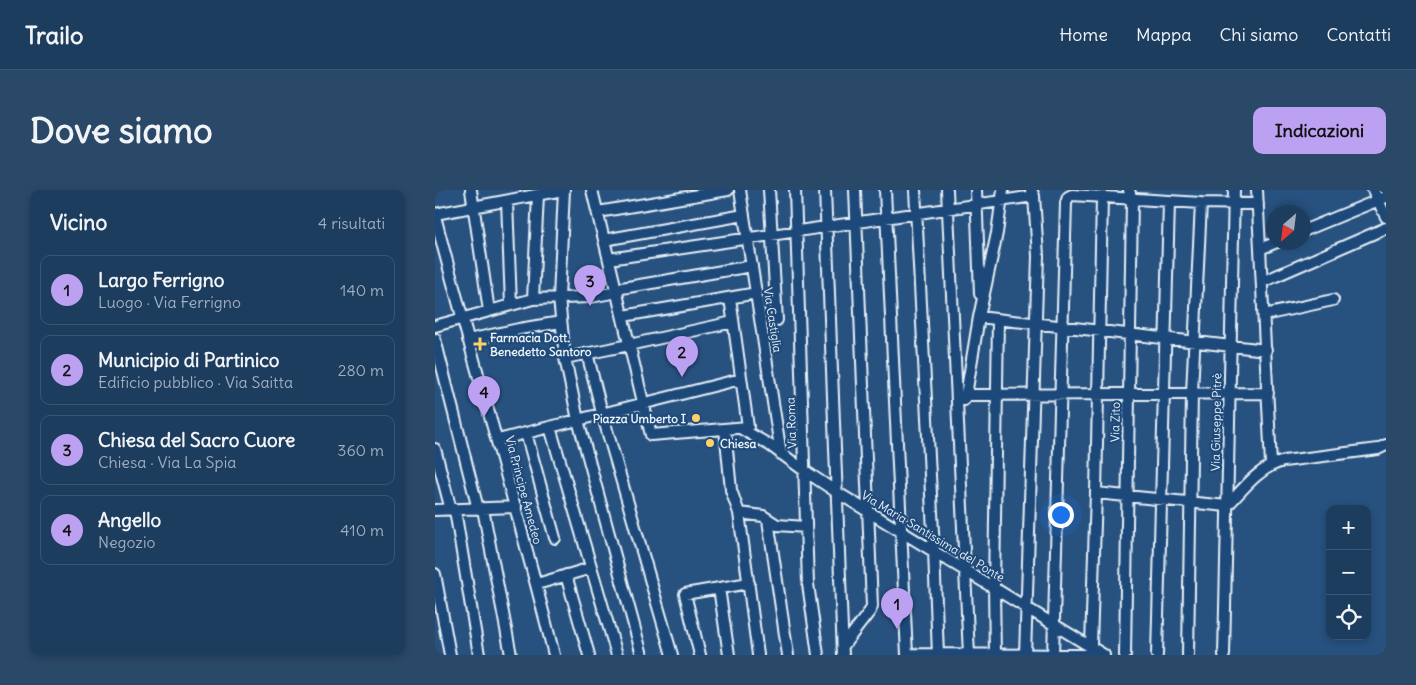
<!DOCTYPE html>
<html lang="it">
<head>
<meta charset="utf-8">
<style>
	:root { --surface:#1d3d5f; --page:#2a4868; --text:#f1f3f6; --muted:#a0aebd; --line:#3b5674; --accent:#bca0f2 }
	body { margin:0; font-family:Delius,sans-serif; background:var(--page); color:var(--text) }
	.controls { position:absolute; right:15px; bottom:15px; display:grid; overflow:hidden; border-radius:10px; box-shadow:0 2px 8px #0003 }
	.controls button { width:45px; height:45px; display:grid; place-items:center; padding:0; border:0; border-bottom:1px solid var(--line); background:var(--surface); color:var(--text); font:25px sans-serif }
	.compass { position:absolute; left:831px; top:15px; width:45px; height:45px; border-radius:50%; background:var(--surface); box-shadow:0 2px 8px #0003; rotate:208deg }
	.you { position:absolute; left:625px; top:324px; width:18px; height:18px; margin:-12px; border:4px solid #fff; border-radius:50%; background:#1a73e8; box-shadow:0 0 0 8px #1a73e833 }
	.badge { display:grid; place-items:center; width:32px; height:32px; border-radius:50%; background:var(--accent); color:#111; font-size:16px; font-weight:700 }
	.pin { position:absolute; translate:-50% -41px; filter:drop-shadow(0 1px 2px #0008) }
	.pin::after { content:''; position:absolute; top:26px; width:18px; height:15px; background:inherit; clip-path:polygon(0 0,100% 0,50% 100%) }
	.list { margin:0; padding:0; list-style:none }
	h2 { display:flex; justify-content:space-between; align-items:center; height:65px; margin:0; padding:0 20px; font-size:21px }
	h2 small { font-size:16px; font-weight:400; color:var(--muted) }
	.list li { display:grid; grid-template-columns:32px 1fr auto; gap:15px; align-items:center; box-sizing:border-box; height:70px; margin:0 10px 10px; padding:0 10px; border:1px solid var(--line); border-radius:10px }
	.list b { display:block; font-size:19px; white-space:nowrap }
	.list p { margin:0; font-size:16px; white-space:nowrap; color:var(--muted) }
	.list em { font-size:16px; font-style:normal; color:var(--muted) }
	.icon { flex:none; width:28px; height:28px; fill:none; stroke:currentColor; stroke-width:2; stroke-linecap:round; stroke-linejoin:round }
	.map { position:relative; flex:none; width:951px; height:465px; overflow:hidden; border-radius:10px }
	header { display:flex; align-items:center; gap:30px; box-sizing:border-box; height:70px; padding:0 25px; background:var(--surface); border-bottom:1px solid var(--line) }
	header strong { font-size:24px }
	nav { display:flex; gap:28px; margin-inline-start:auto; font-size:18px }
	.intro { display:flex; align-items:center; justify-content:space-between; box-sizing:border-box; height:120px; padding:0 30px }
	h1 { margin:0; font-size:35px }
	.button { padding:12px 22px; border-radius:10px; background:var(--accent); color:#111; font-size:18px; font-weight:700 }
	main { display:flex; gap:30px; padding:0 30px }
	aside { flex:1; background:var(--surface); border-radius:10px; box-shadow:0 2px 8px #0003 }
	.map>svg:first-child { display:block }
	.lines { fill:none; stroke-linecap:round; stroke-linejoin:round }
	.minor-casing { stroke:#e8f1f8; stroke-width:14 }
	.minor { stroke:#1f4a7a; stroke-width:10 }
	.poi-dot { fill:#ffd166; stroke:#1f4a7a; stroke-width:2 }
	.labels { text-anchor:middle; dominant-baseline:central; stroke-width:4.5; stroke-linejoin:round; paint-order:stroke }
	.street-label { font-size:12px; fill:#e8f1f8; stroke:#1f4a7a }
	.poi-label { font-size:12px; font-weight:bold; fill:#e8f1f8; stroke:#1f4a7a; text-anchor:start }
</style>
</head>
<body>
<header>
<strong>Trailo</strong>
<nav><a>Home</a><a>Mappa</a><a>Chi siamo</a><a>Contatti</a></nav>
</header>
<div class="intro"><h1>Dove siamo</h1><a class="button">Indicazioni</a></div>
<main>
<aside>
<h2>Vicino<small>4 risultati</small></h2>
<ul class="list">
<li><span class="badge">1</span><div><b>Largo Ferrigno</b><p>Luogo · Via Ferrigno</p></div><em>140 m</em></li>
<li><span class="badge">2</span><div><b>Municipio di Partinico</b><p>Edificio pubblico · Via Saitta</p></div><em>280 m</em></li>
<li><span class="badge">3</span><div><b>Chiesa del Sacro Cuore</b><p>Chiesa · Via La Spia</p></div><em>360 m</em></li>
<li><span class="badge">4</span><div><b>Angello</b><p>Negozio</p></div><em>410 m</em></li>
</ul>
</aside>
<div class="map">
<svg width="951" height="465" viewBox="0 0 951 465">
	<rect width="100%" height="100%" fill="#27517f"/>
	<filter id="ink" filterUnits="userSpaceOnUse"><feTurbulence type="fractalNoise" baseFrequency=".02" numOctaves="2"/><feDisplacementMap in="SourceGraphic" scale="10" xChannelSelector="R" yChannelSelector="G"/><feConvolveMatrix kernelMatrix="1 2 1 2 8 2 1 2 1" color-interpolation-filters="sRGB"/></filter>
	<g filter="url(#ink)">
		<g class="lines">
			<defs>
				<path id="minor" d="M36,0l18,121
					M129,0l-5,108 6,60 13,62 64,235
					M157,0l59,245 97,-8 -18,-129
					M305,0l41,264
					M334,0l8,130
					M360,0l13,394 10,71
					M390,0l18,465
					M450,0l22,465
					M480,0l19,361 4,104
					M512,0l22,465
					M541,0l4,104
					M822,0l14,274
					M938,0l13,27
					M72,11l4,104
					M163,22l130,-22
					M0,24l128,-24
					M0,26c38,147 83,292 119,439
					M868,41l83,-34
					M169,50l140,-25
					M825,59l17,-7
					M174,69l425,-63
					M827,92l124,-54
					M181,99l136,-23
					M98,109l5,-104
					M829,125l69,-15
					M188,126l134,-23
					M544,127l287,33
					M0,136l98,-27 58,-2 26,-5
					M0,149l43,170
					M33,150l51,-11 42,-7
					M152,163l15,60 70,242
					M130,168l64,-13 104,-23
					M531,205l302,-2
					M529,210l2,-5 13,-78 18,-84 6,-43
					M115,237l67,228
					M305,238l31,18 34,25 33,22 266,162
					M290,239l6,61 8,23 19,142
					M91,243l29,105
					M63,250l243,-61
					M0,259l16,61
					M661,303l131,13c17,-18 32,-39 57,-45l94,-12 8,-4
					M48,319l28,146
					M0,320l81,-3
					M20,320l24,145
					M304,323l24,3 14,9 29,2
					M333,330l20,135
					M0,384l15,81
					M131,385l23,80
					M102,394l54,-16
					M284,398l10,67
					M408,456l27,-35 2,-5 -17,-416
					M472,464l181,1
					M265,465l-15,-61 64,-11
					M560,465l-1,-68 4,-267
					M590,465l13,-399 -4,-60 -3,-6
					M618,465l13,-452 2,-6 4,-2 129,8 57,1
					M653,465l3,-10 5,-152 6,-295
					M690,465l7,-455 -3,-10
					M722,465l12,-453
					M753,465l4,-262 9,-190
					M789,465l10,-465"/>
			</defs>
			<!-- minor casing -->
			<use href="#minor" class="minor-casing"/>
			<!-- minor -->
			<use href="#minor" class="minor"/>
		</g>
	</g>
	<!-- markers -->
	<g class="poi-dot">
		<path d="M42.5 146.5h5v5h5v5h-5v5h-5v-5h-5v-5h5z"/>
		<circle cx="261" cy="228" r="5"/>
		<circle cx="275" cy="253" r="5"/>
	</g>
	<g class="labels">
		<!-- street labels -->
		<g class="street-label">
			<text transform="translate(338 130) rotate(81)">Via Castiglia</text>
			<text transform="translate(680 232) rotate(-89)">Via Zito</text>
			<text transform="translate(781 232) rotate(-89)">Via Giuseppe Pitrè</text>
			<text transform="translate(356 233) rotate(-92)">Via Roma</text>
			<text transform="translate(89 300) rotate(75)">Via Principe Amedeo</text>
			<text transform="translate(498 346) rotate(31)">Via Maria Santissima del Ponte</text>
		</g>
		<!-- poi labels -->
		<g class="poi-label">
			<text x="55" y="147">Farmacia Dott.<tspan x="55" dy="14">Benedetto Santoro</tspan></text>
			<text x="251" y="228" text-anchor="end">Piazza Umberto I</text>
			<text x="285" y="253">Chiesa</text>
		</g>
	</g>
</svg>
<div class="controls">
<button>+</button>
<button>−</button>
<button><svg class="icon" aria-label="locate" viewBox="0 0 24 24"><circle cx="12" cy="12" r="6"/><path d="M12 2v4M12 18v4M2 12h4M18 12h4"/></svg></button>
</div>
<svg class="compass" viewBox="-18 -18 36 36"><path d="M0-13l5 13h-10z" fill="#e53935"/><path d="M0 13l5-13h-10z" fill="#a0aebd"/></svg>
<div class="you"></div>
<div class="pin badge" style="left:462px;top:439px">1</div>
<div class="pin badge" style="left:247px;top:187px">2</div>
<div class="pin badge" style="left:155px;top:116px">3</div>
<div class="pin badge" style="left:49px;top:227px">4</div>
</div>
</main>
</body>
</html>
